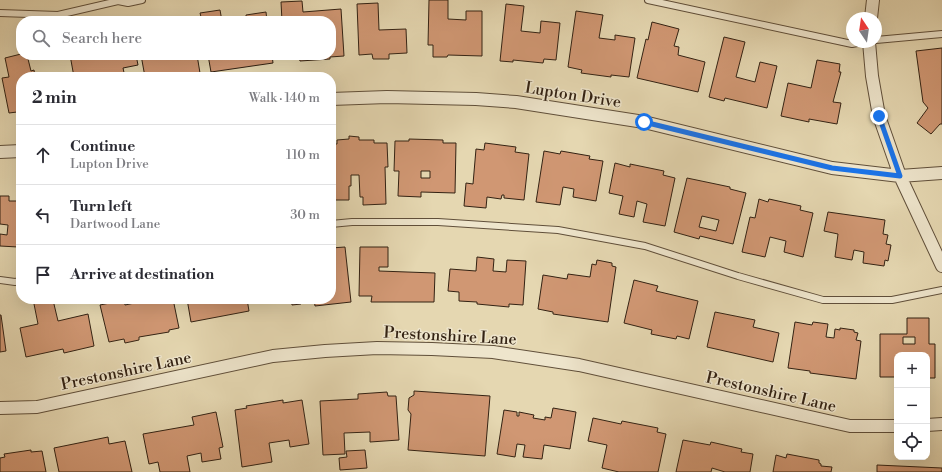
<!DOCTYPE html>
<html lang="en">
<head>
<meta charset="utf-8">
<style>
	:root { --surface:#fff; --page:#f2f2f3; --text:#2b2b33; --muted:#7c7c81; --line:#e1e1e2 }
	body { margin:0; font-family:"Libre Bodoni",serif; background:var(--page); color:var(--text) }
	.controls { position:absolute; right:12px; bottom:12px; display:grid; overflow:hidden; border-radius:8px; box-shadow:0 4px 16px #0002 }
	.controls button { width:36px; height:36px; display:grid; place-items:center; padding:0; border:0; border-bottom:1px solid var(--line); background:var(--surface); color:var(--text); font:20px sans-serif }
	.compass { position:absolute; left:846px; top:12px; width:36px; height:36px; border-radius:50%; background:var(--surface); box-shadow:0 4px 16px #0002; rotate:347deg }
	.stop { position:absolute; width:12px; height:12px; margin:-9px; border:3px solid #1a73e8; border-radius:50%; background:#fff }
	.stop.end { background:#1a73e8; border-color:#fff; box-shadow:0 1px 4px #0008 }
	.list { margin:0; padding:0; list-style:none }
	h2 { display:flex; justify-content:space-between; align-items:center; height:52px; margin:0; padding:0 16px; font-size:17px }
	h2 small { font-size:13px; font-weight:400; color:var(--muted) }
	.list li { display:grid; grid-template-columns:26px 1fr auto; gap:12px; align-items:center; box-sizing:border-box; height:60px; padding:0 16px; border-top:1px solid var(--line) }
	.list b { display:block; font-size:15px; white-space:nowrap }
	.list p { margin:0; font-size:13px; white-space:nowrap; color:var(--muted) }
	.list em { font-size:13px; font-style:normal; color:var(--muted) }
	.icon { flex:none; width:22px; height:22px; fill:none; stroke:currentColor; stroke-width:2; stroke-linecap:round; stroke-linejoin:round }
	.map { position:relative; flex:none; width:942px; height:472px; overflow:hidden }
	.search { position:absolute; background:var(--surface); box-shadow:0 4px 16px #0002; left:16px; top:16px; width:320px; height:44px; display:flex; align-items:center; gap:10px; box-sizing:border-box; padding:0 14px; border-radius:16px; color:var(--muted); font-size:15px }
	.panel { position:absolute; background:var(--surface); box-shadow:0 4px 16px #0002; left:16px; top:72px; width:320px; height:232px; border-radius:16px }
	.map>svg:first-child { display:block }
	.building { fill:#d09773; stroke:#332213; fill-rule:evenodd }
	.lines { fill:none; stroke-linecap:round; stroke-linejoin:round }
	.service-casing { stroke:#604f3a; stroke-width:8 }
	.minor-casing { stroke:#604f3a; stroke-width:14 }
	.service { stroke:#eee5cc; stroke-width:6 }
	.minor { stroke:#eee5cc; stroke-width:12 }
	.route { stroke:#1a73e8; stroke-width:5 }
	.labels { text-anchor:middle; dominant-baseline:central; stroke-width:3; stroke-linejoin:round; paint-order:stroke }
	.street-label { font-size:16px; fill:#332213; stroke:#eee5cc }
</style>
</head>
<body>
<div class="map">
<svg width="942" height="472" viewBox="0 0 942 472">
	<rect width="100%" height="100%" fill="#e5d7b1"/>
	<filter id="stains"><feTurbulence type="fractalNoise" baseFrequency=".005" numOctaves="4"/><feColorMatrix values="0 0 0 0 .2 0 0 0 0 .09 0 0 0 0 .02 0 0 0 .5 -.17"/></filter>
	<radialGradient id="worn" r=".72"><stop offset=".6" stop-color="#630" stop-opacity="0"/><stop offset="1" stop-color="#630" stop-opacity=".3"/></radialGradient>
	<!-- building -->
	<path class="building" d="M429,0h19v19l18,1v-9h16v45l-34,-1 -1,2h-14v-12h-5z
		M302,1l1,11 38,-3 3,47 -14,1v2l-30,2 -1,-3 -15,1v-4h47v-34h-6l-1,-3 -24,3h-18l-1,-19z
		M378,3l1,27 27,-1 1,24 -18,1v5h-16l-1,-5 -13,1 -2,-51z
		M506,4l18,2 -3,25 19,2 1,-12 19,2 -4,37 -12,-1 -1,4 -30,-3v2l-13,-1z
		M220,10l2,11h-20l-2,-8z
		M576,11l27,4 -4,23 16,2v-5l20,3 -6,39 -18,-2v2l-30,-4 1,-3 -14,-3z
		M266,12l1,9h-21v-6z
		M652,22l27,7 -5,17 5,1 -1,8 27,7 -7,30 -61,-14 9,-39 2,1z
		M724,37l21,5 -9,35 19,5 5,-20 17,4 -10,42 -42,-10 -1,3 -15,-4z
		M942,48v76h-2l-9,10 -14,-11 11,-15 -5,-6 -7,-51z
		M21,54l6,1 4,16 3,-1 1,7h-14v37l-4,1v-3l-8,1 -7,-35 7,-1 -4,-19z
		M70,55h31l1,3 5,-1 -1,-2h30l2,10 -15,3 2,9h-51z
		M141,55h56l3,18 -23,4h-32z
		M208,55h64l1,8 -62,9z
		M817,60l23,4 -1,8h2l-8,30 8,1 -4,21 -28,-5v3l-28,-6 7,-33 23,5z
		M349,136l10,1v3h15v3h13l1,24h-3l1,37 -23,1v-8h-3l-1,-22h-8v11h-2v14h-18v-56h6v-4l12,-1z
		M409,139l34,1v3h13l-1,50 -34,-1v5l-23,-1 1,-25h-5l1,-30h14zM421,171h9v7h-9z
		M485,143l31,4 -1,5 14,2 -5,46 -20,-2v-3h-2l-1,4 -14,-2 -1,11 -22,-2 2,-23 7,1 3,-35 8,1z
		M544,151l16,3 1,-3 29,5 -1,3 14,2 -7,40 -23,-4 1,-8 -11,-2 -3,18 -24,-3z
		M615,163l15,4v-3l34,7 -1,4 12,3 -10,48 -22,-4 4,-18 -10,-3 -3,16 -15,-3 4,-18 -14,-3z
		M687,178l43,9v2l16,4 -13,51 -33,-8 -1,3 -25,-7zM702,216l17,4 -3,11 -17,-4z
		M0,196h9v5h11l-2,46 -18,-1v-12l7,1 1,-10 -8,-1z
		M759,199l9,3 1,-3 32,7 -1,4 13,3 -10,44 -19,-5 2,-11 -16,-4 -5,20 -23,-5 8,-35 5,1z
		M828,212l57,8 -2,14 5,1 -2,9 5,1 -3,16 -3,-1 -1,6 -21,-3 1,-11 -10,-2 -2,10 -17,-3 3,-23 -14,-3z
		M345,247l6,55 -36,4 -1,-7h17v-51z
		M360,247h28v20h-9v4l56,2 -1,29h-63l1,-6h-13z
		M477,257l17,2 -1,12 13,1 1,-12 19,1 -3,44 -14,-1v3l-32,-3v-2l-18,-1v-9l-11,-1 2,-22 26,2z
		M597,260l15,3v3l4,1 -8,55 -55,-8v-2l-15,-3 5,-34 24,4 1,-5 22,3 2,-13 4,1z
		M634,280l24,6 -2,5 42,10 -9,38 -12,-3 -1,3 -25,-5 1,-4 -28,-7z
		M33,299h26l-6,1 5,21 30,-7 6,32 -30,7 -1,-4 -37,8 -6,-29 18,-4z
		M153,299h20l6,29 -10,2v2l-30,5v3l-14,3 -1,-4 -15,3 -9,-37 24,-5 1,5z
		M187,299h24v2l10,-2h26l2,12 -58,11z
		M291,299h17l-7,1v4l-9,1z
		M715,312l40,8 -2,7 26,6 -6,29 -66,-15z
		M0,315h1l5,36 -6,1z
		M907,318h22v26h6v34h-8v-23h-30v22h-17v-43h27zM903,337h12v7h-12z
		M795,322l17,3 1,-3 15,2 -2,13 8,1 1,-9 5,1v-2l14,2v2l4,1 -2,7 5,1 -5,38 -46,-6v-2l-22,-3z
		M414,391l76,5 -5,60 -77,-6 3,-36 -3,-4 1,-12 5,-3z
		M387,392l1,4h8l3,44 -29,2v-10l-26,1 1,21 -22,1 -3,-54 38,-2v-5z
		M283,400v3l19,-3 7,44 -19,3 -1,-7 -20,3 3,19 -30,5 -7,-57 12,-2 -1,-2z
		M553,408l23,4 -6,37 -26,-4 -2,14 -19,-2 2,-12 -8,-1 -2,13 -18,-3 7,-44 13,2v4h2v-4l15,3 -1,3 12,2v-3l6,1z
		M216,412l7,35 -4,1 2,11 -19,3 -1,-9 -14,3 3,16h-30l-2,-10 -9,2 -6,-30 51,-9 -2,-8z
		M593,418l28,6 1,-3 36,7 -1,4 9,2 -8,38h-39l-17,-4 5,-23 -19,-4z
		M108,437l1,7 16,-3 7,31h-73l-5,-24z
		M683,440l27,5 1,-3 31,7 -1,3 12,2 -3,18h-25l-13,-4 -1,4h-35z
		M31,450v2l11,-1 4,21h-46v-14l5,-1 -1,-3z
		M365,450l2,18 -27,2 -1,-12 8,-1 -1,-6z
		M787,454l32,6v3l2,1v2l11,1 -1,5h-58l3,-17 10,3z
		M877,465l65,3v4h-65z"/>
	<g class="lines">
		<defs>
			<path id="service" d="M648,0l204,44 11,-2
				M0,13l58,2 60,-14 10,2 14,-3
				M876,40l66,-6
				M331,224l21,-2h86l120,8 87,16 93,30 85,24h69l50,-10
				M0,280l15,2 6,-1"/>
			<path id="minor" d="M871,18l2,-18
				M869,42l3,34 7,40 21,60 42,90
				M331,99l56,-2 89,2 40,3 128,20 188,46 68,8 42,-3
				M0,152l21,-1
				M0,408l37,-1 236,-51 52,-5 52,-3 55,1 61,3 86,13 271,61h47
				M927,425l15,-1"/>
		</defs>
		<!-- service casing -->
		<use href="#service" class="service-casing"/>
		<!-- minor casing -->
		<use href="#minor" class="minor-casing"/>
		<!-- service -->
		<use href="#service" class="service"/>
		<!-- minor -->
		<use href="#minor" class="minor"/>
	</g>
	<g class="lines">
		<!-- route -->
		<path class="route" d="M644,122l188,46 68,8 -21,-60"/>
	</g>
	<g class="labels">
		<!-- street labels -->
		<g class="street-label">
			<text transform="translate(573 95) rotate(9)">Lupton Drive</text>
			<text transform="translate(450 336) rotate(3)">Prestonshire Lane</text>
			<text transform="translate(126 371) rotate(-12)">Prestonshire Lane</text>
			<text transform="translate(771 392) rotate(13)">Prestonshire Lane</text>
		</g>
	</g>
	<rect width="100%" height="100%" filter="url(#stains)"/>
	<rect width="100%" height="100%" fill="url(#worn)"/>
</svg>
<div class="controls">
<button>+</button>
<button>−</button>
<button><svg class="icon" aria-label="locate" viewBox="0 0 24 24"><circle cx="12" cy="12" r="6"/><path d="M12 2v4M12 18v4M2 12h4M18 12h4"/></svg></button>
</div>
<svg class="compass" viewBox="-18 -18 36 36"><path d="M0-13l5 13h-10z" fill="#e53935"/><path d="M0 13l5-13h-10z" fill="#7c7c81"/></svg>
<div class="stop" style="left:644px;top:122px"></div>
<div class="stop end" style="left:879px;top:116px"></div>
<div class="search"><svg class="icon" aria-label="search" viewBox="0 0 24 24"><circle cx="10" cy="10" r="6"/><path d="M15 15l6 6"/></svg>Search here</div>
<section class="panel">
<h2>2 min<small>Walk · 140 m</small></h2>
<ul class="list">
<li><svg class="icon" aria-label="ahead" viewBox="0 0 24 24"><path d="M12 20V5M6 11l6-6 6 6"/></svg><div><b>Continue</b><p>Lupton Drive</p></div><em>110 m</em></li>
<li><svg class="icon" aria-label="left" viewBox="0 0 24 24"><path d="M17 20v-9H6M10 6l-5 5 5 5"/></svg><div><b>Turn left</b><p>Dartwood Lane</p></div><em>30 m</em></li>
<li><svg class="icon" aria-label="arrive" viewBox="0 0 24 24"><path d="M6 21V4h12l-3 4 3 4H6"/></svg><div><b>Arrive at destination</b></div></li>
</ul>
</section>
</div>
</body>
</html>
